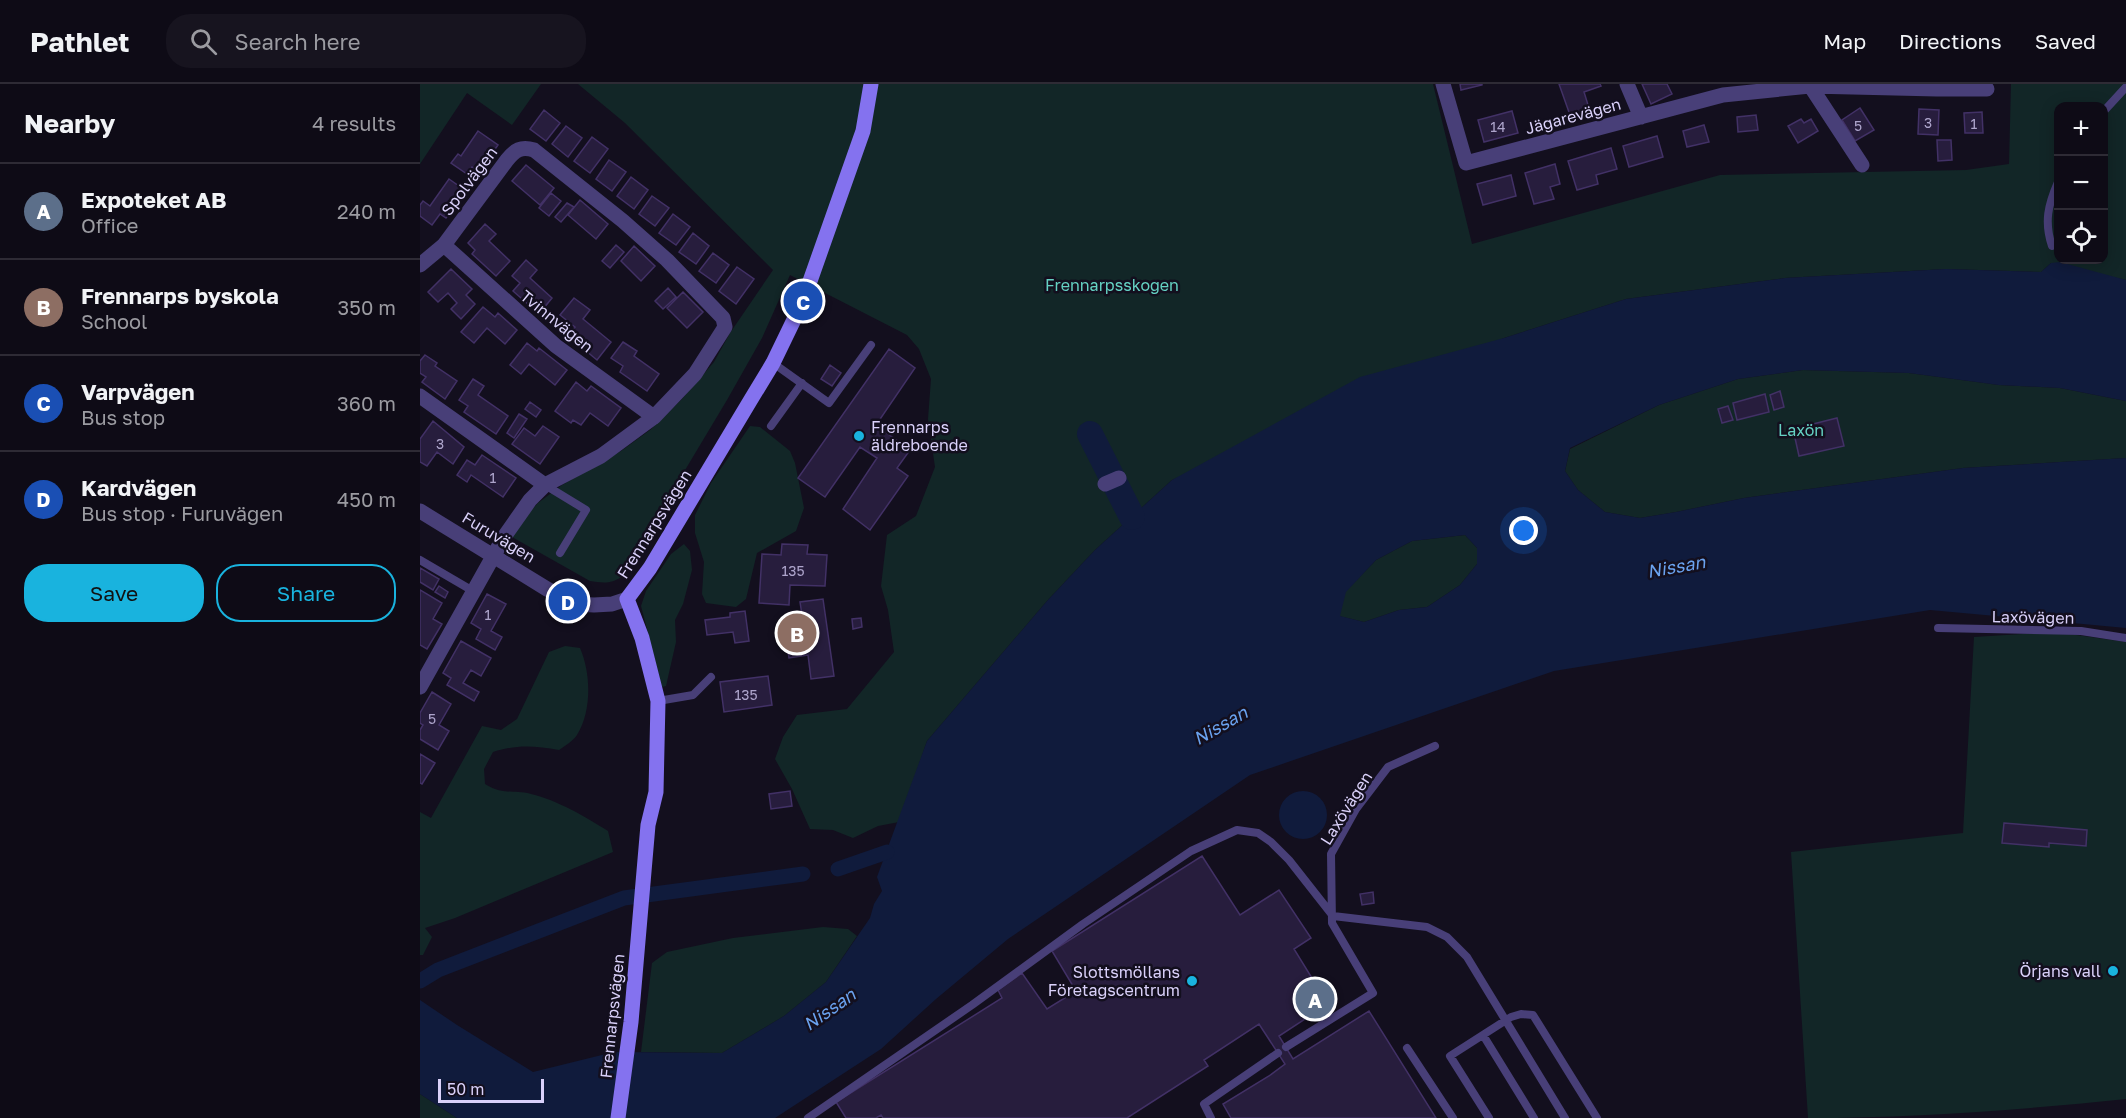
<!DOCTYPE html>
<html lang="en">
<head>
<meta charset="utf-8">
<style>
	:root { --surface:#0e0b16; --page:#17141f; --text:#f1f3f6; --muted:#9b9ba1; --line:#2e2b35; --accent:#19b3de }
	body { margin:0; font-family:"Golos Text",sans-serif; background:var(--page); color:var(--text) }
	.controls { position:absolute; right:18px; top:18px; display:grid; overflow:hidden; border-radius:12px; box-shadow:0 3px 15px #0003 }
	.controls button { width:54px; height:54px; display:grid; place-items:center; padding:0; border:0; border-bottom:2px solid var(--line); background:var(--surface); color:var(--text); font:30px sans-serif }
	.scale { position:absolute; left:18px; bottom:15px; width:106px; box-sizing:border-box; padding-left:6px; border:3px solid #dad1fa; border-top:0; font-size:16px; line-height:21px; white-space:nowrap; color:#dad1fa; -webkit-text-stroke:4px #130f1e; paint-order:stroke }
	.you { position:absolute; left:1104px; top:447px; width:21px; height:21px; margin:-15px; border:4px solid #fff; border-radius:50%; background:#1a73e8; box-shadow:0 0 0 9px #1a73e833 }
	.badge { display:grid; place-items:center; width:39px; height:39px; border-radius:50%; background:var(--accent); color:#fff; font-size:20px; font-weight:700 }
	.pin { position:absolute; translate:-50% -50%; border:3px solid #fff; box-shadow:0 2px 6px #0006 }
	.list { margin:0; padding:0; list-style:none }
	h2 { display:flex; justify-content:space-between; align-items:center; height:78px; margin:0; padding:0 24px; font-size:26px }
	h2 small { font-size:20px; font-weight:400; color:var(--muted) }
	.list li { display:grid; grid-template-columns:39px 1fr auto; gap:18px; align-items:center; box-sizing:border-box; height:96px; padding:0 24px; border-top:2px solid var(--line) }
	.list b { display:block; font-size:22px; white-space:nowrap }
	.list p { margin:0; font-size:20px; white-space:nowrap; color:var(--muted) }
	.list em { font-size:20px; font-style:normal; color:var(--muted) }
	.actions { display:flex; gap:12px; padding:18px 24px }
	.actions a { flex:1; padding:14px 0; border:2px solid var(--accent); border-radius:24px; text-align:center; font-size:21px; color:var(--accent) }
	.actions .main { background:var(--accent); color:#111 }
	.icon { flex:none; width:33px; height:33px; fill:none; stroke:currentColor; stroke-width:2; stroke-linecap:round; stroke-linejoin:round }
	.map { position:relative; flex:none; width:1706px; height:1034px; overflow:hidden }
	header { display:flex; align-items:center; gap:36px; box-sizing:border-box; height:84px; padding:0 30px; background:var(--surface); border-bottom:2px solid var(--line) }
	header strong { font-size:28px }
	nav { display:flex; gap:33px; margin-inline-start:auto; font-size:21px }
	.search { width:420px; height:54px; background:var(--page); display:flex; align-items:center; gap:15px; box-sizing:border-box; padding:0 21px; border-radius:24px; color:var(--muted); font-size:22px }
	main { display:flex }
	aside { flex:1; background:var(--surface) }
	.map>svg:first-child { display:block }
	.green { fill:#122627; fill-rule:evenodd }
	.water { fill:#101b3c; fill-rule:evenodd }
	.lines { fill:none; stroke-linecap:round; stroke-linejoin:round }
	.canal { stroke:#101b3c; stroke-width:15 }
	.river { stroke:#101b3c; stroke-width:26 }
	.building { fill:#271d3d; stroke:#423166; stroke-width:1.5 }
	.lane { stroke:#483f78; stroke-width:8 }
	.street { stroke:#483f78; stroke-width:15 }
	.secondary { stroke:#8472ef; stroke-width:15 }
	.poi-dot { fill:#19b3de; stroke:#130f1e; stroke-width:2 }
	.labels { text-anchor:middle; dominant-baseline:central; stroke-width:5; stroke-linejoin:round; paint-order:stroke }
	.number-label { font-size:14px; fill:#ada4cb }
	.street-label { font-size:16px; fill:#dad1fa; stroke:#130f1e }
	.park-label { font-size:16px; fill:#65d1c3; stroke:#130f1e }
	.poi-label { font-size:16px; fill:#dad1fa; stroke:#130f1e; text-anchor:end }
	.water-label { font-size:18px; font-style:italic; fill:#6aa2ef; stroke:#130f1e }
</style>
</head>
<body>
<header>
<strong>Pathlet</strong>
<div class="search"><svg class="icon" aria-label="search" viewBox="0 0 24 24"><circle cx="10" cy="10" r="6"/><path d="M15 15l6 6"/></svg>Search here</div>
<nav><a>Map</a><a>Directions</a><a>Saved</a></nav>
</header>
<main>
<aside>
<h2>Nearby<small>4 results</small></h2>
<ul class="list">
<li><span class="badge" style="background:#5c6f8a">A</span><div><b>Expoteket AB</b><p>Office</p></div><em>240 m</em></li>
<li><span class="badge" style="background:#8d6e63">B</span><div><b>Frennarps byskola</b><p>School</p></div><em>350 m</em></li>
<li><span class="badge" style="background:#1a4fb4">C</span><div><b>Varpvägen</b><p>Bus stop</p></div><em>360 m</em></li>
<li><span class="badge" style="background:#1a4fb4">D</span><div><b>Kardvägen</b><p>Bus stop · Furuvägen</p></div><em>450 m</em></li>
</ul>
<div class="actions"><a class="main">Save</a><a>Share</a></div>
</aside>
<div class="map">
<svg width="1706" height="1034" viewBox="0 0 1706 1034">
	<rect width="100%" height="100%" fill="#130f1e"/>
	<!-- green -->
	<path class="green" d="M0,0h121l-29,41 -45,-32 -47,71z
		M158,0h855l39,160 248,-69 246,-5 43,-6 2,-80h115v196l-75,-17 -10,9 -95,-3 -161,9 -159,21 -122,39 -332,142 -77,70 -48,51 -120,140 -28,81 -21,4 -25,12 -20,-8 -23,-1 -18,-40 -17,-30 8,-22 14,-22 50,-6 47,-57 -6,-42 -7,-24 6,-51 29,-19 19,-49 -7,-48 3,-40 -12,-30 -12,-14 -117,-60 -28,63 -35,62 -106,177c-9,7 -19,6 -31,4l-78,-44 12,-19 14,-15 24,-18 59,-34 29,-21 31,-30 33,-38 16,-29 43,-63 -148,-147zM1638,22h46v154h-46z
		M1383,286l106,3 90,12 61,3 66,13v57l-163,10 -219,30 -68,14 -36,6 -35,-6 -27,-22 -13,-19 5,-22 89,-44 79,-26z
		M330,342l10,1 30,24 5,12 9,45 -8,23 -39,22 -11,46 -10,8 -30,-4 -4,-9 2,-32 -9,-29v-18l16,-32z
		M1045,451l12,13v16l-17,21 -33,22 -28,3 -35,12 -25,-6 6,-24 31,-32 36,-19z
		M264,460l6,7 2,19 -9,34 -8,16 1,22 -10,44 -4,1 -21,-81 5,-15 25,-37z
		M1635,548l71,10v457c-106,11 -212,19 -318,19l-17,-266 172,-19 11,-196z
		M145,562l15,2c11,25 12,63 -3,87 -4,6 -12,11 -18,15 -24,-4 -41,-6 -66,2l-9,17 1,15c20,12 27,5 46,10 26,6 55,23 77,37l5,21 -158,66 -30,10 7,9 -9,18h-3v-143l11,6 51,-92 19,4 16,-11 32,-67z
		M403,843l25,2 9,7 -31,46 -42,34 -62,37 -81,-1 11,-89 15,-11 66,-14z
		M0,1010l37,24h-37z"/>
	<!-- water -->
	<path class="water" d="M1640,178l66,18v121l-66,-13 -61,-3 -90,-12 -106,-3 -65,9 -79,26 -89,43 -5,23 13,19 27,22 35,6 36,-6 68,-14 219,-30 163,-10v170l-196,-18 -376,61 -304,104 -242,164 -72,60 -55,50 -106,69h-318l-37,-24v-94l37,25 76,47 81,-20 108,1 62,-37 42,-34 44,-64 4,-14 8,-13 -5,-14 50,-136 120,-140 48,-51 77,-70 188,-103 144,-39 122,-39 159,-21 161,-9 95,3 10,-9zM1045,451l12,13v16l-17,21 -33,22 -28,3 -35,12 -24,-6 6,-24 30,-32 36,-19z
		M859 731a24 24 0 1 1 48 0a24 24 0 1 1-48 0Z"/>
	<g class="lines">
		<!-- canal -->
		<path class="canal" d="M418,785l49,-17
			M0,897l18,-11 186,-72 179,-24"/>
		<!-- river -->
		<path class="river" d="M670,350l42,83"/>
	</g>
	<!-- building -->
	<path class="building" d="M1040,0h22v1l-21,5z
		M1139,0h41l1,2 -17,6 5,16 -19,7z
		M1222,0h25l5,10 -21,10z
		M1440,24l14,22 -19,11 -13,-21z
		M1499,25l20,1 -1,25 -20,-1z
		M124,26l16,13 -14,18 -16,-12z
		M1092,27l6,22 -34,9 -6,-22z
		M1562,28l1,21h-18l-1,-20z
		M1336,31l2,15 -20,2 -1,-15z
		M1381,35l3,4 7,-4 7,12 -20,12 -10,-17z
		M1284,41l5,17 -22,5 -4,-16z
		M146,42l16,12 -14,19 -16,-13z
		M58,47l20,14 -19,27 -7,-5 -5,7 -16,-11 7,-9 3,2z
		M1237,52l6,21 -34,10 -6,-21z
		M172,53l16,12 -18,24 -16,-12z
		M1517,56h14l1,20 -14,1z
		M1191,64l6,21 -21,6 2,9 -21,6 -9,-29z
		M189,76l17,12 -14,19 -16,-12z
		M1135,80l5,20 -10,3 4,12 -20,5 -9,-31z
		M106,81l28,23 -14,17 -28,-24z
		M1091,91l5,21 -33,9 -6,-21z
		M211,93l17,13 -14,19 -17,-13z
		M29,95l17,12 -20,27 -6,-4 -8,11 -12,-9v-11l3,-4 7,5z
		M131,109l10,8 -12,15 -10,-8z
		M232,112l17,12 -14,18 -16,-12z
		M160,116l28,24 -12,15 -28,-24z
		M147,119l7,4 -13,15 -6,-5z
		M253,130l17,13 -14,18 -17,-12z
		M65,140l11,10 -7,7 21,20 -14,15 -24,-22 3,-4 -7,-7z
		M273,149l16,13 -13,18 -17,-12z
		M196,161l8,7 -14,16 -8,-7z
		M214,162l21,20 -14,15 -20,-20z
		M293,169l16,12 -13,18 -17,-12z
		M106,176l11,10 -7,8 22,20 -13,16 -26,-23 7,-8 -8,-7z
		M317,183l17,12 -18,25 -17,-13z
		M31,185l21,20 -6,6 9,9 -14,15 -10,-10 6,-6 -9,-10 -10,9 -10,-10z
		M248,204l8,9 -13,12 -8,-8z
		M263,208l20,20 -16,16 -20,-20z
		M154,214l16,12 -7,9 28,23 -14,18 -29,-24 7,-9 -15,-12z
		M63,223l12,10 3,-4 19,17 -12,14 -18,-16 -13,15 -13,-11z
		M203,258l14,9 -3,5 25,18 -12,17 -27,-19 3,-6 -12,-8z
		M107,259l10,8 2,-3 28,22 -12,15 -26,-21 -8,10 -11,-9z
		M469,265l26,19 -39,57 34,25 -13,18 11,8 -38,54 -27,-21 34,-51 -17,-11 -35,50 -27,-19z
		M5,271l12,8 -2,3 22,15 -12,18 -23,-17 4,-5 -6,-4v-12z
		M410,281l11,8 -9,13 -11,-7z
		M53,295l11,7 -6,9 30,21 -12,18 -32,-22 4,-6 -9,-6z
		M156,298l11,9 4,-5 30,22 -13,18 -18,-13 -9,12 -8,-5 -2,3 -16,-12z
		M1360,307l4,16 -10,3 -4,-15z
		M1345,310l4,18 -32,8 -4,-17z
		M110,318l11,8 -5,7 -11,-8z
		M1308,322l5,14 -11,3 -4,-14z
		M99,330l8,5 -13,19 -7,-5z
		M1417,334l7,28 -45,10 -6,-27z
		M13,337l31,26 -11,17 -16,-12 -10,14 -7,-4v-23z
		M123,342l16,11 -19,27 -28,-20 12,-16 11,8z
		M62,371l34,23 -13,19 -32,-22 -4,7 -10,-7 10,-15 8,5z
		M362,460l26,1 -1,9 20,1 -2,31 -35,-1 -1,20 -30,-2 3,-49 19,1z
		M0,484l19,11 -6,11 -13,-8z
		M19,502l9,6 -3,6 -10,-6z
		M0,506l22,13 -9,16 9,5 -15,25 -7,-4z
		M67,510l19,10 -15,27 11,6 -7,13 -19,-11 5,-10 -10,-6z
		M403,515l11,77 -23,3 -3,-24 -19,3 -4,-27 19,-3 -4,-26z
		M325,527l4,30 -14,2 -2,-11 -26,3 -2,-15 25,-3v-4z
		M441,534l1,9 -9,2 -1,-10z
		M41,557l30,17 -10,18 -10,-6 -8,13 16,9 -5,9 -27,-16 4,-7 -8,-5z
		M348,592l4,29 -48,7 -4,-30z
		M12,608l19,12 -12,21 10,6 -11,19 -18,-11v-9l3,-5 -3,-2v-10z
		M0,670l15,9 -13,21 -2,-1z
		M370,707l2,15 -21,3 -2,-15z
		M1584,739l83,7 -1,16 -37,-3v4l-47,-4z
		M782,772l38,59 39,-25 32,48 -17,11 34,55 -49,32 14,23 76,-48 67,107h-205l-8,-14 46,-28 16,-12 -26,-40 -55,36 4,6 -81,52h-244l-2,-3 -5,3h-30l-10,-16 166,-104 -4,-8 24,-17 25,36 29,-18 -24,-40z
		M953,808l1,11 -12,2 -2,-11z"/>
	<g class="lines">
		<!-- lane -->
		<path class="lane" d="M1684,27l22,-24
			M1632,162c-8,-24 -4,-41 6,-64
			M353,279l56,40 42,-58
			M351,342l31,-43
			M125,401l41,25 -26,43
			M0,476l53,31
			M1518,544l143,3 45,7
			M238,617l35,-6 18,-18
			M1063,951l51,83
			M866,963l87,-54 -41,-70 -1,-69 25,-45 32,-42 47,-21
			M987,964l46,70
			M388,1034l164,-113 111,-81 108,-73 46,-21 21,3 13,9 18,18 44,56 94,11 20,10 20,20 98,161
			M791,1034l-7,-14 74,-51
			M1069,1034l-39,-62 61,-39 10,-3 12,1 64,103"/>
		<!-- street -->
		<path class="street" d="M1023,0l23,79 257,-68 87,-9 127,3h50
			M1207,0l14,33
			M1389,0l53,81
			M24,161l112,101 98,71
			M0,181l24,-20 63,-85c8,-10 14,-14 27,-10l89,71 44,39 56,58 2,9 -30,47 -41,43 -53,39 -56,29 -15,15 -26,37 -84,150
			M0,312l125,89
			M685,400l14,-6
			M0,427l127,78 29,15 18,1 18,-1 15,-5"/>
		<!-- secondary -->
		<path class="secondary" d="M198,1034l13,-96 17,-197 8,-33 2,-91 -16,-63 -15,-39 23,-31 100,-167 23,-38 30,-62 60,-170 8,-47"/>
	</g>
	<!-- markers -->
	<g class="poi-dot">
		<circle cx="439" cy="352" r="6"/>
		<circle cx="1693" cy="887" r="6"/>
		<circle cx="772" cy="897" r="6"/>
	</g>
	<g class="labels">
		<!-- number labels -->
		<g class="number-label">
			<text x="1508" y="38">3</text>
			<text x="1554" y="39">1</text>
			<text x="1438" y="41">5</text>
			<text x="1078" y="42">14</text>
			<text x="20" y="359">3</text>
			<text x="73" y="393">1</text>
			<text x="373" y="486">135</text>
			<text x="68" y="530">1</text>
			<text x="326" y="610">135</text>
			<text x="12" y="634">5</text>
		</g>
		<!-- street labels -->
		<g class="street-label">
			<text transform="translate(1153 32) rotate(-15)">Jägarevägen</text>
			<text transform="translate(49 97) rotate(-53)">Spolvägen</text>
			<text transform="translate(137 237) rotate(39)">Tvinnvägen</text>
			<text transform="translate(234 440) rotate(-58)">Frennarpsvägen</text>
			<text transform="translate(79 453) rotate(31)">Furuvägen</text>
			<text transform="translate(1613 533) rotate(1)">Laxövägen</text>
			<text transform="translate(926 724) rotate(-58)">Laxövägen</text>
			<text transform="translate(192 932) rotate(-84)">Frennarpsvägen</text>
		</g>
		<!-- park labels -->
		<g class="park-label">
			<text x="692" y="201">Frennarpsskogen</text>
			<text x="1381" y="346">Laxön</text>
		</g>
		<!-- poi labels -->
		<g class="poi-label">
			<text x="451" y="343" text-anchor="start">Frennarps<tspan x="451" dy="18">äldreboende</tspan></text>
			<text x="1681" y="887">Örjans vall</text>
			<text x="760" y="888">Slottsmöllans<tspan x="760" dy="18">Företagscentrum</tspan></text>
		</g>
		<!-- water labels -->
		<g class="water-label">
			<text transform="translate(1256 482) rotate(-10)">Nissan</text>
			<text transform="translate(800 641) rotate(-30)">Nissan</text>
			<text transform="translate(409 925) rotate(-35)">Nissan</text>
		</g>
	</g>
</svg>
<div class="controls">
<button>+</button>
<button>−</button>
<button><svg class="icon" aria-label="locate" viewBox="0 0 24 24"><circle cx="12" cy="12" r="6"/><path d="M12 2v4M12 18v4M2 12h4M18 12h4"/></svg></button>
</div>
<div class="scale">50 m</div>
<div class="you"></div>
<div class="pin badge" style="left:895px;top:915px;background:#5c6f8a">A</div>
<div class="pin badge" style="left:377px;top:549px;background:#8d6e63">B</div>
<div class="pin badge" style="left:383px;top:217px;background:#1a4fb4">C</div>
<div class="pin badge" style="left:148px;top:517px;background:#1a4fb4">D</div>
</div>
</main>
</body>
</html>
